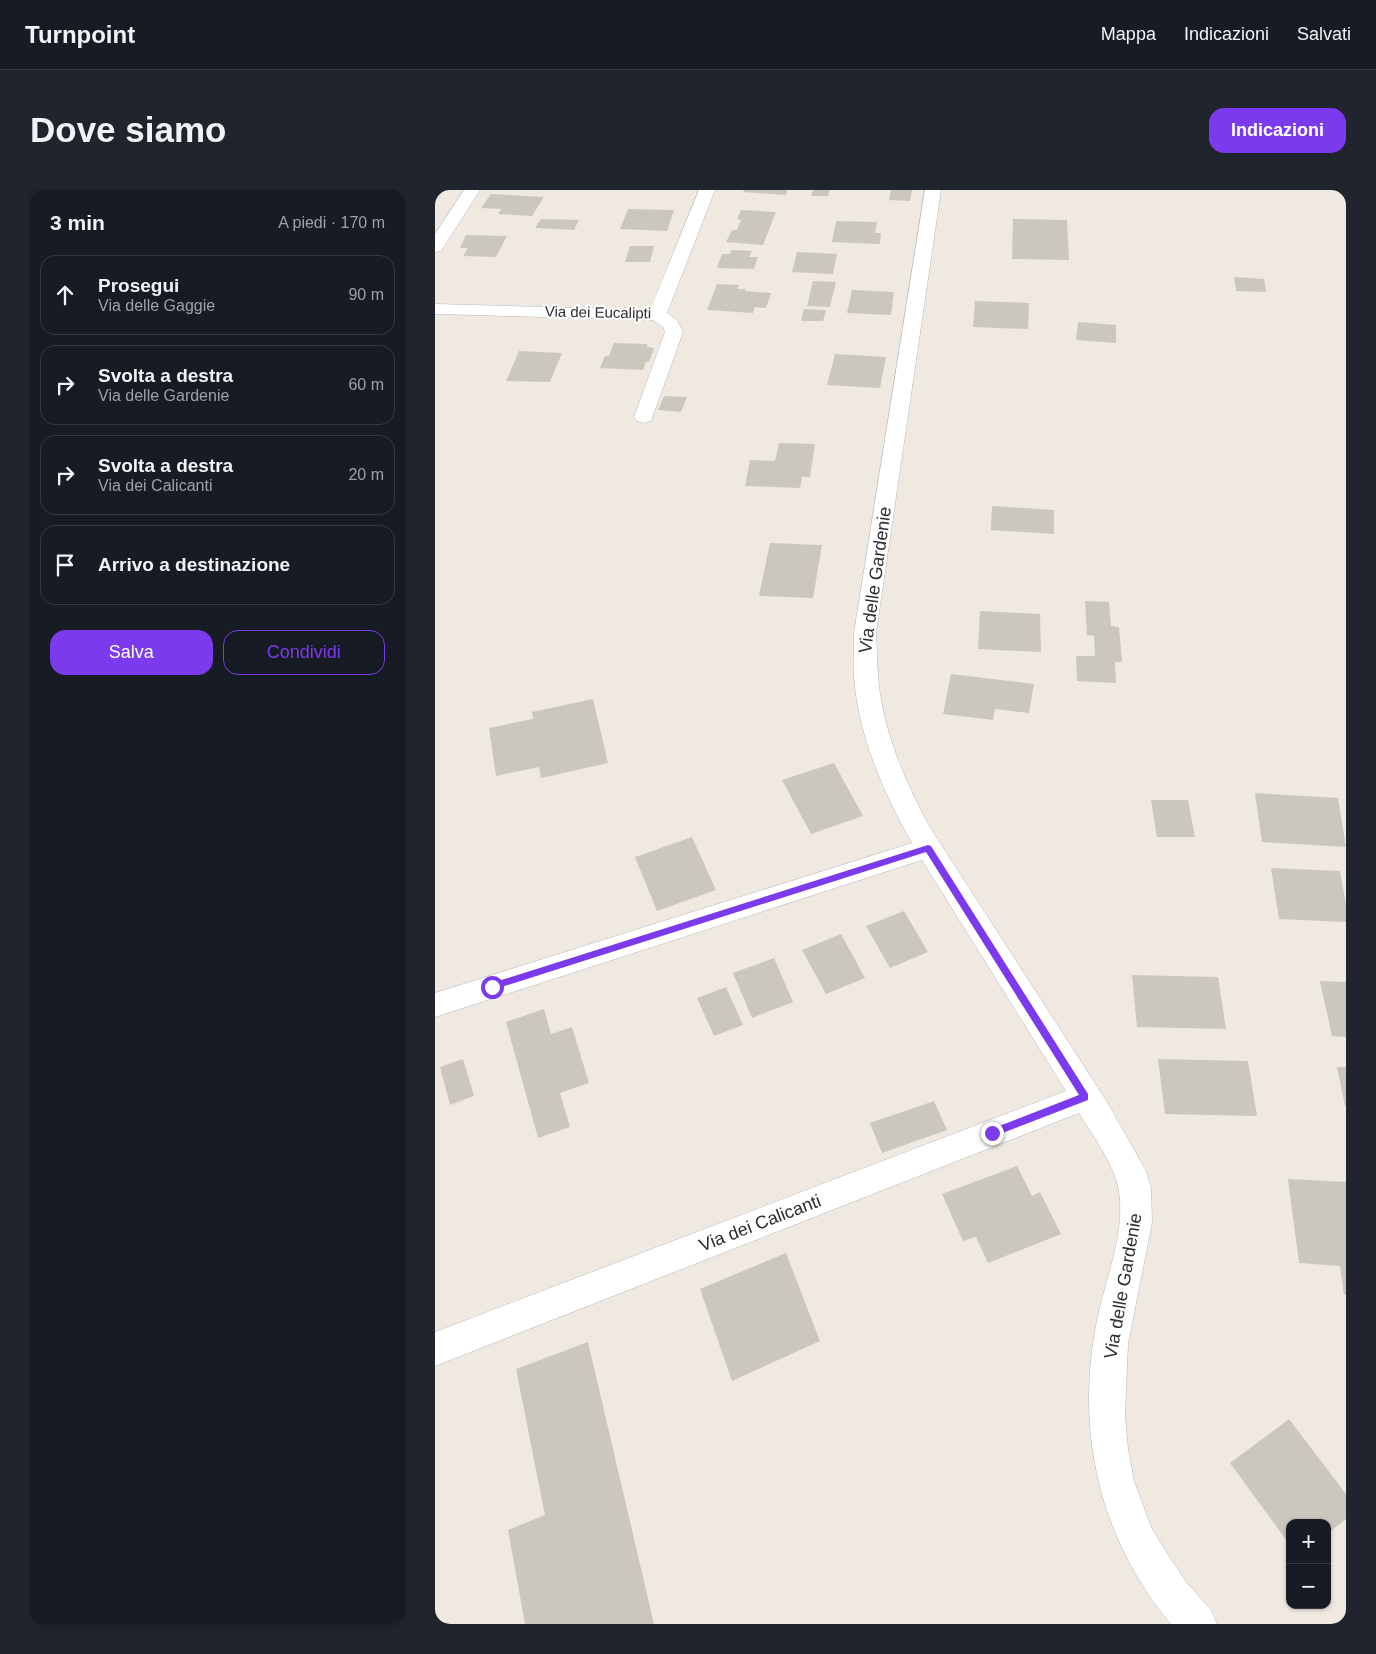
<!DOCTYPE html>
<html lang="it">
<head>
<meta charset="utf-8">
<style>
	:root { --surface:#171b24; --page:#20242c; --text:#f1f3f6; --muted:#9ea1a6; --line:#363941; --accent:#7c3aed }
	body { margin:0; font-family:Arial,sans-serif; background:var(--page); color:var(--text) }
	.controls { position:absolute; right:15px; bottom:15px; display:grid; overflow:hidden; border-radius:10px; box-shadow:0 1px 4px #0004 }
	.controls button { width:45px; height:45px; display:grid; place-items:center; padding:0; border:0; border-bottom:1px solid var(--line); background:var(--surface); color:var(--text); font:25px sans-serif }
	.stop { position:absolute; width:15px; height:15px; margin:-11px; border:4px solid #7c3aed; border-radius:50%; background:#fff }
	.stop.end { background:#7c3aed; border-color:#fff; box-shadow:0 1px 5px #0008 }
	.list { margin:0; padding:0; list-style:none }
	h2 { display:flex; justify-content:space-between; align-items:center; height:65px; margin:0; padding:0 20px; font-size:21px }
	h2 small { font-size:16px; font-weight:400; color:var(--muted) }
	.list li { display:grid; grid-template-columns:32px 1fr auto; gap:15px; align-items:center; box-sizing:border-box; height:80px; margin:0 10px 10px; padding:0 10px; border:1px solid var(--line); border-radius:15px }
	.list b { display:block; font-size:19px; white-space:nowrap }
	.list p { margin:0; font-size:16px; white-space:nowrap; color:var(--muted) }
	.list em { font-size:16px; font-style:normal; color:var(--muted) }
	.actions { display:flex; gap:10px; padding:15px 20px }
	.actions a { flex:1; padding:11px 0; border:1px solid var(--accent); border-radius:15px; text-align:center; font-size:18px; color:var(--accent) }
	.actions .main { background:var(--accent); color:#fff }
	.icon { flex:none; width:28px; height:28px; fill:none; stroke:currentColor; stroke-width:2; stroke-linecap:round; stroke-linejoin:round }
	.map { position:relative; flex:none; width:911px; height:1434px; overflow:hidden; border-radius:15px }
	header { display:flex; align-items:center; gap:30px; box-sizing:border-box; height:70px; padding:0 25px; background:var(--surface); border-bottom:1px solid var(--line) }
	header strong { font-size:24px }
	nav { display:flex; gap:28px; margin-inline-start:auto; font-size:18px }
	.intro { display:flex; align-items:center; justify-content:space-between; box-sizing:border-box; height:120px; padding:0 30px }
	h1 { margin:0; font-size:35px }
	.button { padding:12px 22px; border-radius:15px; background:var(--accent); color:#fff; font-size:18px; font-weight:700 }
	main { display:flex; gap:30px; padding:0 30px }
	aside { flex:1; background:var(--surface); border-radius:15px; box-shadow:0 1px 4px #0004 }
	.map>svg:first-child { display:block }
	.building { fill:#cbc7bf }
	.lines { fill:none; stroke-linecap:round; stroke-linejoin:round }
	.minor-casing { stroke:#b4b7c1; stroke-width:1 }
	.minor { fill:#fff; fill-rule:evenodd }
	.route { fill:#7c3aed }
	.labels { text-anchor:middle; dominant-baseline:central; stroke-width:4; stroke-linejoin:round; paint-order:stroke }
	.far-street-label { font-size:15px; fill:#2e2e2e; stroke:#fff }
	.street-label { font-size:18px; fill:#2e2e2e; stroke:#fff }
</style>
</head>
<body>
<header>
<strong>Turnpoint</strong>
<nav><a>Mappa</a><a>Indicazioni</a><a>Salvati</a></nav>
</header>
<div class="intro"><h1>Dove siamo</h1><a class="button">Indicazioni</a></div>
<main>
<aside>
<h2>3 min<small>A piedi · 170 m</small></h2>
<ul class="list">
<li><svg class="icon" aria-label="ahead" viewBox="0 0 24 24"><path d="M12 20V5M6 11l6-6 6 6"/></svg><div><b>Prosegui</b><p>Via delle Gaggie</p></div><em>90 m</em></li>
<li><svg class="icon" aria-label="right" viewBox="0 0 24 24"><path d="M7 20v-9h11M14 6l5 5-5 5"/></svg><div><b>Svolta a destra</b><p>Via delle Gardenie</p></div><em>60 m</em></li>
<li><svg class="icon" aria-label="right" viewBox="0 0 24 24"><path d="M7 20v-9h11M14 6l5 5-5 5"/></svg><div><b>Svolta a destra</b><p>Via dei Calicanti</p></div><em>20 m</em></li>
<li><svg class="icon" aria-label="arrive" viewBox="0 0 24 24"><path d="M6 21V4h12l-3 4 3 4H6"/></svg><div><b>Arrivo a destinazione</b></div></li>
</ul>
<div class="actions"><a class="main">Salva</a><a>Condividi</a></div>
</aside>
<div class="map">
<svg width="911" height="1434" viewBox="0 0 911 1434">
	<rect width="100%" height="100%" fill="#efe9e1"/>
	<!-- building -->
	<path class="building" d="M309,0h43l-1,5 -43,-3z
		M378,0h17l-2,6h-17z
		M456,0h21l-2,11 -21,-1z
		M56,4l53,3 -12,19 -34,-2 3,-5 -20,-1z
		M193,19l46,1 -7,21 -47,-2z
		M306,20l35,2 -13,33 -37,-3 6,-12h5l4,-10 -4,-1z
		M106,29l38,1 -5,10 -39,-2z
		M578,29l54,1 2,40 -57,-1z
		M401,31l41,1 -2,11h6l-1,11 -48,-2z
		M31,45l41,1 -11,21 -33,-1 5,-8h-8z
		M195,56h24l-4,16h-25z
		M297,60l20,1 -3,6h9l-4,12 -37,-1 5,-14h8z
		M362,62l40,2 -4,20 -41,-2z
		M799,87l30,2 2,13 -30,-1z
		M378,91l23,1 -6,25 -23,-1z
		M282,94l22,1 -2,4h9l-1,2 26,2 -5,15 -11,-1 -2,6 -46,-3z
		M417,100l42,2 -3,23 -44,-2z
		M540,111l54,2 -1,26 -55,-2z
		M369,119l22,1 -3,11h-22z
		M643,132l38,3v18l-40,-3z
		M179,153l33,1v3l7,1 -5,14h-3l-3,8 -43,-2 5,-12h4z
		M84,161l43,2 -12,29 -44,-1z
		M400,164l51,3 -6,31 -53,-3z
		M229,206l23,1 -6,15 -23,-2z
		M344,253l36,1 -5,33h-8l-2,11 -55,-2 5,-26 25,1z
		M557,316l62,4v24l-63,-4z
		M335,353l52,2 -9,53 -54,-2z
		M650,411l24,1 2,24 8,1 3,35h-7l1,21 -39,-2 -1,-25h19l-1,-20 -7,-1z
		M545,421l60,3 1,38 -63,-3z
		M516,484l83,10 -5,29 -34,-4 -2,11 -50,-6z
		M158,509l15,64 -67,15 -2,-11 -43,9 -7,-48 44,-9 -1,-7z
		M399,573l29,53 -52,18 -29,-54z
		M820,603l83,5 8,49 -84,-5z
		M716,610h37l7,37h-38z
		M257,647l24,53 -59,21 -22,-54z
		M836,678l69,3 6,33v18l-67,-3z
		M469,721l24,41 -38,16 -24,-42z
		M406,744l24,44 -39,16 -24,-44z
		M339,768l19,44 -41,16 -19,-45z
		M697,785l86,2 8,52 -89,-2z
		M885,791l26,1v55l-14,-1z
		M291,797l17,38 -29,11 -17,-38z
		M109,819l7,25 21,-7 17,56 -29,10 10,34 -32,11 -32,-116z
		M28,869l11,37 -24,9 -10,-38z
		M723,869l90,2 9,55 -92,-2z
		M902,877h9v39h-1z
		M499,911l13,29 -65,23 -12,-30z
		M582,976l15,30 8,-4 21,42 -73,29 -12,-26 -13,4 -21,-47z
		M853,989l58,3v113h-2l-4,-29 -41,-3z
		M351,1063l34,88 -88,40 -32,-92z
		M153,1152l66,282h-129l-17,-94 37,-15 -29,-146z
		M854,1229l57,75v25l-19,15v-11h-37v22l-60,-82z"/>
	<g class="lines">
		<defs>
			<path id="minor" d="M29,0h16l-39,61 -6,1v-18z
				M264,0h16l-48,123 10,7 6,12 -32,89 -7,2 -7,-2 -3,-4 31,-85 -2,-5 -10,-7 -218,-6v-10l215,6z
				M490,0h16l-65,443c1,14 1,29 2,43 4,53 26,103 51,150l178,276 39,69 5,17 1,35 -24,121 -3,71 3,34 6,32 17,46 17,28 19,28 24,27 6,14h-46c-73,-87 -97,-197 -73,-308 9,-42 29,-86 20,-130 -6,-25 -25,-50 -39,-73l-644,253v-34l631,-241 -144,-231 -487,157v-24l477,-150c-29,-51 -54,-109 -58,-167 -1,-15 0,-29 0,-43z"/>
		</defs>
		<!-- minor casing -->
		<use href="#minor" class="minor-casing"/>
		<!-- minor -->
		<use href="#minor" class="minor"/>
	</g>
	<!-- route -->
	<path class="route" d="M493,655l3,1 157,248v6l-96,37 -3,-1v-6l90,-35 -153,-243 -434,138 -4,-3 4,-4z"/>
	<g class="labels">
		<!-- far-street labels -->
		<g class="far-street-label">
			<text transform="translate(163 122) rotate(1)">Via dei Eucalipti</text>
		</g>
		<!-- street labels -->
		<g class="street-label">
			<text transform="translate(440 390) rotate(-82)">Via delle Gardenie</text>
			<text transform="translate(325 1033) rotate(-21)">Via dei Calicanti</text>
			<text transform="translate(688 1096) rotate(-80)">Via delle Gardenie</text>
		</g>
	</g>
</svg>
<div class="controls">
<button>+</button>
<button>−</button>
</div>
<div class="stop" style="left:57px;top:797px"></div>
<div class="stop end" style="left:557px;top:943px"></div>
</div>
</main>
</body>
</html>
